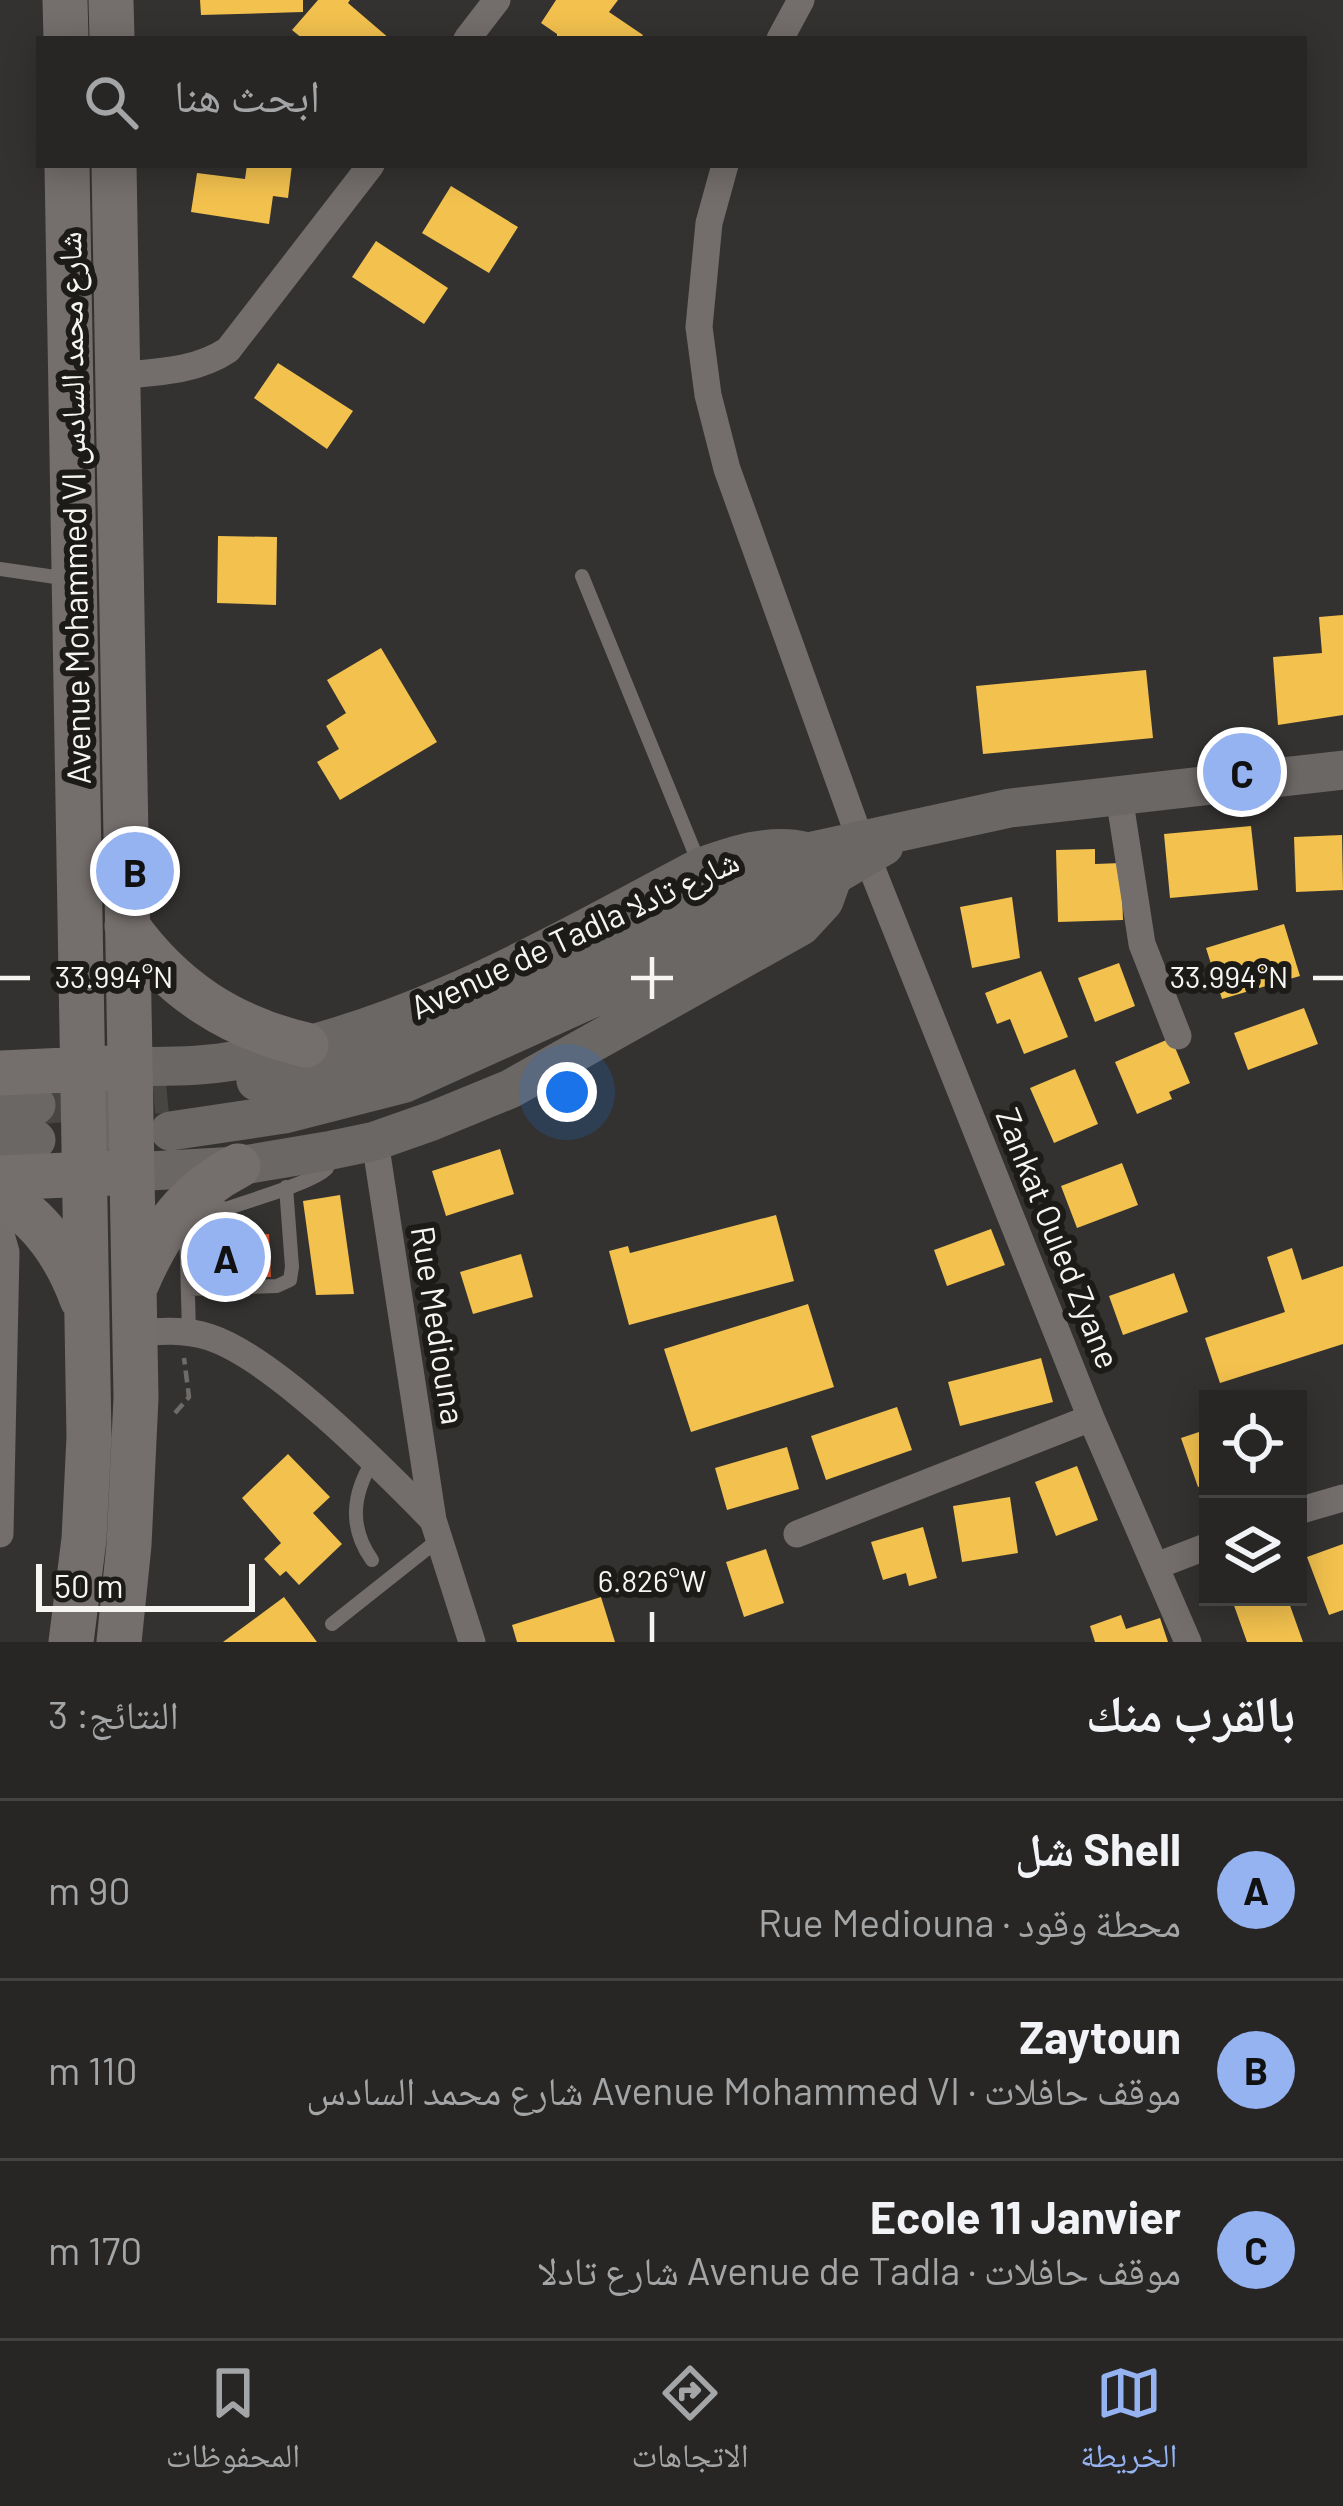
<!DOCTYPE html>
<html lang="ar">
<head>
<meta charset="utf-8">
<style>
	:root { --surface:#272624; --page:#333231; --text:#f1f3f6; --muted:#a4a5a6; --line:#434341; --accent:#95b2f1 }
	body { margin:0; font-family:Barlow,"Noto Naskh Arabic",sans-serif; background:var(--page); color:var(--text); direction:rtl }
	.controls { position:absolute; right:36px; bottom:36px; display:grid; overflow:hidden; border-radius:0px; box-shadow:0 6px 30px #0003 }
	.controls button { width:108px; height:108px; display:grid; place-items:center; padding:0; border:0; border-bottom:3px solid var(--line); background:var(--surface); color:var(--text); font:60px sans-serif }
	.scale { position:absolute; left:36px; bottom:30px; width:219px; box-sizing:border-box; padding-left:12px; border:6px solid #f7f5f1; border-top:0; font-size:33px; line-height:42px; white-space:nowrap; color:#f7f5f1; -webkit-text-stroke:9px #1c1b18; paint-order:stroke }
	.you { position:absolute; left:567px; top:1092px; width:42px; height:42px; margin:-30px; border:9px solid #fff; border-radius:50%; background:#1a73e8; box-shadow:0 0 0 18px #1a73e833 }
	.badge { display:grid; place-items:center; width:78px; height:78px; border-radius:50%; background:var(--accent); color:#111; font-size:39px; font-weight:700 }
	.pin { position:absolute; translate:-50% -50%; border:6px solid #fff; box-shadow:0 3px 12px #0006 }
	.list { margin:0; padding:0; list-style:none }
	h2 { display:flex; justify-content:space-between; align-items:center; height:156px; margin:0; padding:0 48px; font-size:51px }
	h2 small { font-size:39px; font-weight:400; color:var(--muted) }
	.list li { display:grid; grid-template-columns:78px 1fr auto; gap:36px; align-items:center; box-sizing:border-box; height:180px; padding:0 48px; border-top:3px solid var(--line) }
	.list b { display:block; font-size:45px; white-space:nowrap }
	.list p { margin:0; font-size:39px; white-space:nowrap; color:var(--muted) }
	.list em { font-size:39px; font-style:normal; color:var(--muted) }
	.icon { flex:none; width:66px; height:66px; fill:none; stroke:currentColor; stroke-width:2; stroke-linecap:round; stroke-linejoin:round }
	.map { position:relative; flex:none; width:1343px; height:1642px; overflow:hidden; direction:ltr }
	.search { position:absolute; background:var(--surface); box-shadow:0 6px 30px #0003; left:36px; right:36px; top:36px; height:132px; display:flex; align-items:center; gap:30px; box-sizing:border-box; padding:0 42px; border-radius:0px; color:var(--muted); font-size:45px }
	.sheet { height:696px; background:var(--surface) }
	nav { display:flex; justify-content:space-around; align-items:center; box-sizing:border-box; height:168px; border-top:3px solid var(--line); background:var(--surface); font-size:33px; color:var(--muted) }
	nav a { display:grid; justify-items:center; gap:6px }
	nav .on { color:var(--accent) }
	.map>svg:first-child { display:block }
	.homes { fill:#f2c14e }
	.shops { fill:#e4572e }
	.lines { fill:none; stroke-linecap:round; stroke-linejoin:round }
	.secondary-tunnel { stroke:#484643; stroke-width:39; stroke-dasharray:39 20; stroke-linecap:butt }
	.path { stroke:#6f6b69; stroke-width:4.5; stroke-dasharray:12 6; stroke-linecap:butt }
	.lane { stroke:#736e6c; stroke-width:14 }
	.street { stroke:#736e6c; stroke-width:27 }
	.secondary { stroke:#6b6765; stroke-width:39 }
	.primary { stroke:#746e6c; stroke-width:45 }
	.ticks { fill:none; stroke:#f7f5f1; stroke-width:4.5 }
	.labels { text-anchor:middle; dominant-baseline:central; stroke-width:12; stroke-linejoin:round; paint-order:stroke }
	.street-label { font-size:33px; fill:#f7f5f1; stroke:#1c1b18 }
	.ticks-label { font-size:30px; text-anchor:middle; fill:#f7f5f1; stroke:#1c1b18; stroke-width:12; stroke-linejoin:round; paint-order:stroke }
</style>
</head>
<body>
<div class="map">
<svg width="1343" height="1642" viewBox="0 0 1343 1642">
	<rect width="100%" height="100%" fill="#343230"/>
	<!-- homes -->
	<path class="homes" d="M200,0h103v12l-102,3z
		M318,0h32l-2,3 42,36h-87l-11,-9z
		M556,0h62l-9,12 34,23 -3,4h-83v-5l-16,-11z
		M247,165h45l-4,33 -15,-2 -4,28 -78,-12 6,-39 48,6z
		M451,186l67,41 -29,46 -67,-40z
		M376,241l72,47 -24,36 -72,-47z
		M278,363l75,48 -26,38 -73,-51z
		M218,536l59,1 -1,68 -59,-2z
		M1343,615v100l-65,10 -5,-68 49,-4 -3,-36z
		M381,648l56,94 -97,58 -23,-38 22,-13 -13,-23 20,-13 -19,-33z
		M1146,670l7,68 -170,16 -7,-68z
		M1251,826l7,64 -88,8 -6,-64z
		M1342,835l1,55 -47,2 -2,-55z
		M1095,849v15l26,-1 2,57 -65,2 -2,-72z
		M1012,897l8,61 -48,10 -12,-61z
		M1284,924l16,52 -78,23 -16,-51z
		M1119,963l16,43 -40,16 -17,-44z
		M1041,971l27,66 -44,17 -14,-35 -13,5 -12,-31z
		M1304,1008l14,36 -70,26 -14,-37z
		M1171,1038l19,45 -21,9 3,7 -35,15 -22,-52z
		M1075,1069l23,55 -44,19 -24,-55z
		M500,1149l14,45 -68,22 -14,-45z
		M1122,1163l16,42 -61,23 -16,-42z
		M340,1195l14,99 -38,1 -13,-94z
		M776,1215l18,66 -165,44 -20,-74 19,-5 2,7z
		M991,1229l14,36 -58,21 -13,-36z
		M1292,1248l10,32 41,-14v78l-123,39 -15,-45 80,-26 -18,-55z
		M521,1254l12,43 -60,17 -13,-42z
		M1174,1273l14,39 -65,23 -14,-39z
		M808,1304l26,83 -143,45 -27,-83z
		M1041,1358l12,44 -93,24 -12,-44z
		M897,1407l15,43 -86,30 -15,-44z
		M1208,1429v55l-10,3 -17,-49z
		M787,1447l12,42 -72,21 -12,-42z
		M288,1454l42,43 -17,16 29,31 -43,41 -13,-14 -6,5 -16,-17 17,-16 -39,-45z
		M1077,1466l21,54 -42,16 -21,-54z
		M1010,1497l8,56 -56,9 -9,-56z
		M923,1527l14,51 -28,8 -3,-13 -23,7 -12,-38z
		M1343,1544v66l-14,5 -22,-58z
		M766,1549l18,54 -40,14 -18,-55z
		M284,1597l33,45h-94z
		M601,1597l14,45h-98l-5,-17z
		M1231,1597h56l16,45h-56z
		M1121,1615l5,14 34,-11 8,24h-73l-5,-16z"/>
	<!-- shops -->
	<path class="shops" d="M269,1234l2,43 -89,3 -2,-42z"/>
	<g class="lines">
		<!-- secondary-tunnel -->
		<path class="secondary-tunnel" d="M36,1105l131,-12"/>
		<!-- path -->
		<path class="path" d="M175,1413l14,-16 -5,-39"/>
		<!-- lane -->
		<path class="lane" d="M0,569l69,10
			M582,576l117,287
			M223,1208l1,79
			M193,1221c30,-14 119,-36 134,-53v-13
			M186,1225l3,107
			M188,1289l89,-3 13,-6 2,-13 -6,-80
			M372,1560c-23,-32 -20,-66 1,-99
			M332,1624l106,-84"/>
		<!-- street -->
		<path class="street" d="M467,39l30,-39
			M780,39l21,-39
			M725,165l-16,58 -10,104 9,68 19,74 133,370 231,579 97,224
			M117,376c38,-4 78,-4 111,-26l143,-185
			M1119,796l23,148 36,92
			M375,1141l58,379 39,122
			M0,1231l6,21 -6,282
			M134,1333c25,-2 50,-4 75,4 65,21 174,132 224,183
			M1298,1511l45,-13
			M797,1534l294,-116
			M1156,1566l52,-20"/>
		<!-- secondary -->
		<path class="secondary" d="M256,1081c193,-28 377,-136 547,-226
			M0,1107l36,-2
			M170,1131l114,-17 121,-31 265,-120 162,-86
			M0,1142l36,-2
			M89,1148l17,-48 24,-33c37,-1 73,0 109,-7 166,-27 316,-116 462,-193 34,-12 71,-25 107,-15l202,-44 333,-38
			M132,1172l106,-6 89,-15 48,-10 57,-20 78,-32 291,-163 23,-25 9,-25 51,-30"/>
		<!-- primary -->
		<path class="primary" d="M65,0l1,39
			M111,0l1,39
			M67,165l22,1272 -5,102 -13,103
			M114,165l22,1233 -7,147 -10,97
			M127,926c46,64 103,101 179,119
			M0,1073l111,-5
			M0,1178l111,-5
			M0,1196c41,21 67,62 82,103
			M137,1283c22,-52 50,-91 101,-117"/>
	</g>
	<!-- ticks -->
	<path class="ticks" d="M652,957v42M0,978h30M631,978h42M1313,978h30M652,1612v30"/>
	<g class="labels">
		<!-- street labels -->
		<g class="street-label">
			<text transform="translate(73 508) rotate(-91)">Avenue Mohammed VI شارع محمد السادس</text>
			<text transform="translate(574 933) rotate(-25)">Avenue de Tadla شارع تادلا</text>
			<text transform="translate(1059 1238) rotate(68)">Zankat Ouled Zyane</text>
			<text transform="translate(439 1325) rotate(81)">Rue Mediouna</text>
		</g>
	</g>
	<g class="ticks-label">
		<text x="114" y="988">33.994°N</text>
		<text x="1229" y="988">33.994°N</text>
		<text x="652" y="1592">6.826°W</text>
	</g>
</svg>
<div class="controls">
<button><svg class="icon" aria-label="locate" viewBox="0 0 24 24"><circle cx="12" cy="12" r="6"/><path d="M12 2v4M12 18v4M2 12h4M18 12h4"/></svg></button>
<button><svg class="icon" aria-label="layers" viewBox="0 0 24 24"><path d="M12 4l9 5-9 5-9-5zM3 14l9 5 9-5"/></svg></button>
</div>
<div class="scale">50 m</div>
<div class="you"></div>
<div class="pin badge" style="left:226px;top:1257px">A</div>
<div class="pin badge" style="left:135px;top:871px">B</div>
<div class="pin badge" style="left:1242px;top:772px">C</div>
<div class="search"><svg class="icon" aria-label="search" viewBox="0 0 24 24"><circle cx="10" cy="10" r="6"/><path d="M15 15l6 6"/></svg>ابحث هنا</div>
</div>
<section class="sheet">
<h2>بالقرب منك<small>النتائج: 3</small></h2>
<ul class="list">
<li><span class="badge">A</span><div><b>Shell شل</b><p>محطة وقود · Rue Mediouna</p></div><em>90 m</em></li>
<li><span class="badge">B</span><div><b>Zaytoun</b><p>موقف حافلات · Avenue Mohammed VI شارع محمد السادس</p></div><em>110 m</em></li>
<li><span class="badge">C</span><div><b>Ecole 11 Janvier</b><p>موقف حافلات · Avenue de Tadla شارع تادلا</p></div><em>170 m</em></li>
</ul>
</section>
<nav>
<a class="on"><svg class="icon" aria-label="map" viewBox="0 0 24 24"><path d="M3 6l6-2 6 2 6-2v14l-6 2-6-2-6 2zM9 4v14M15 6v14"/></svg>الخريطة</a>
<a><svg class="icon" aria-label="directions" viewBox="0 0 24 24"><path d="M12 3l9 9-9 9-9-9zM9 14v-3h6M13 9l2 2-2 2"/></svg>الاتجاهات</a>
<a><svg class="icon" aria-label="saved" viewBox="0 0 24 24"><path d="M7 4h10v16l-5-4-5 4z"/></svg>المحفوظات</a>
</nav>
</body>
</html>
